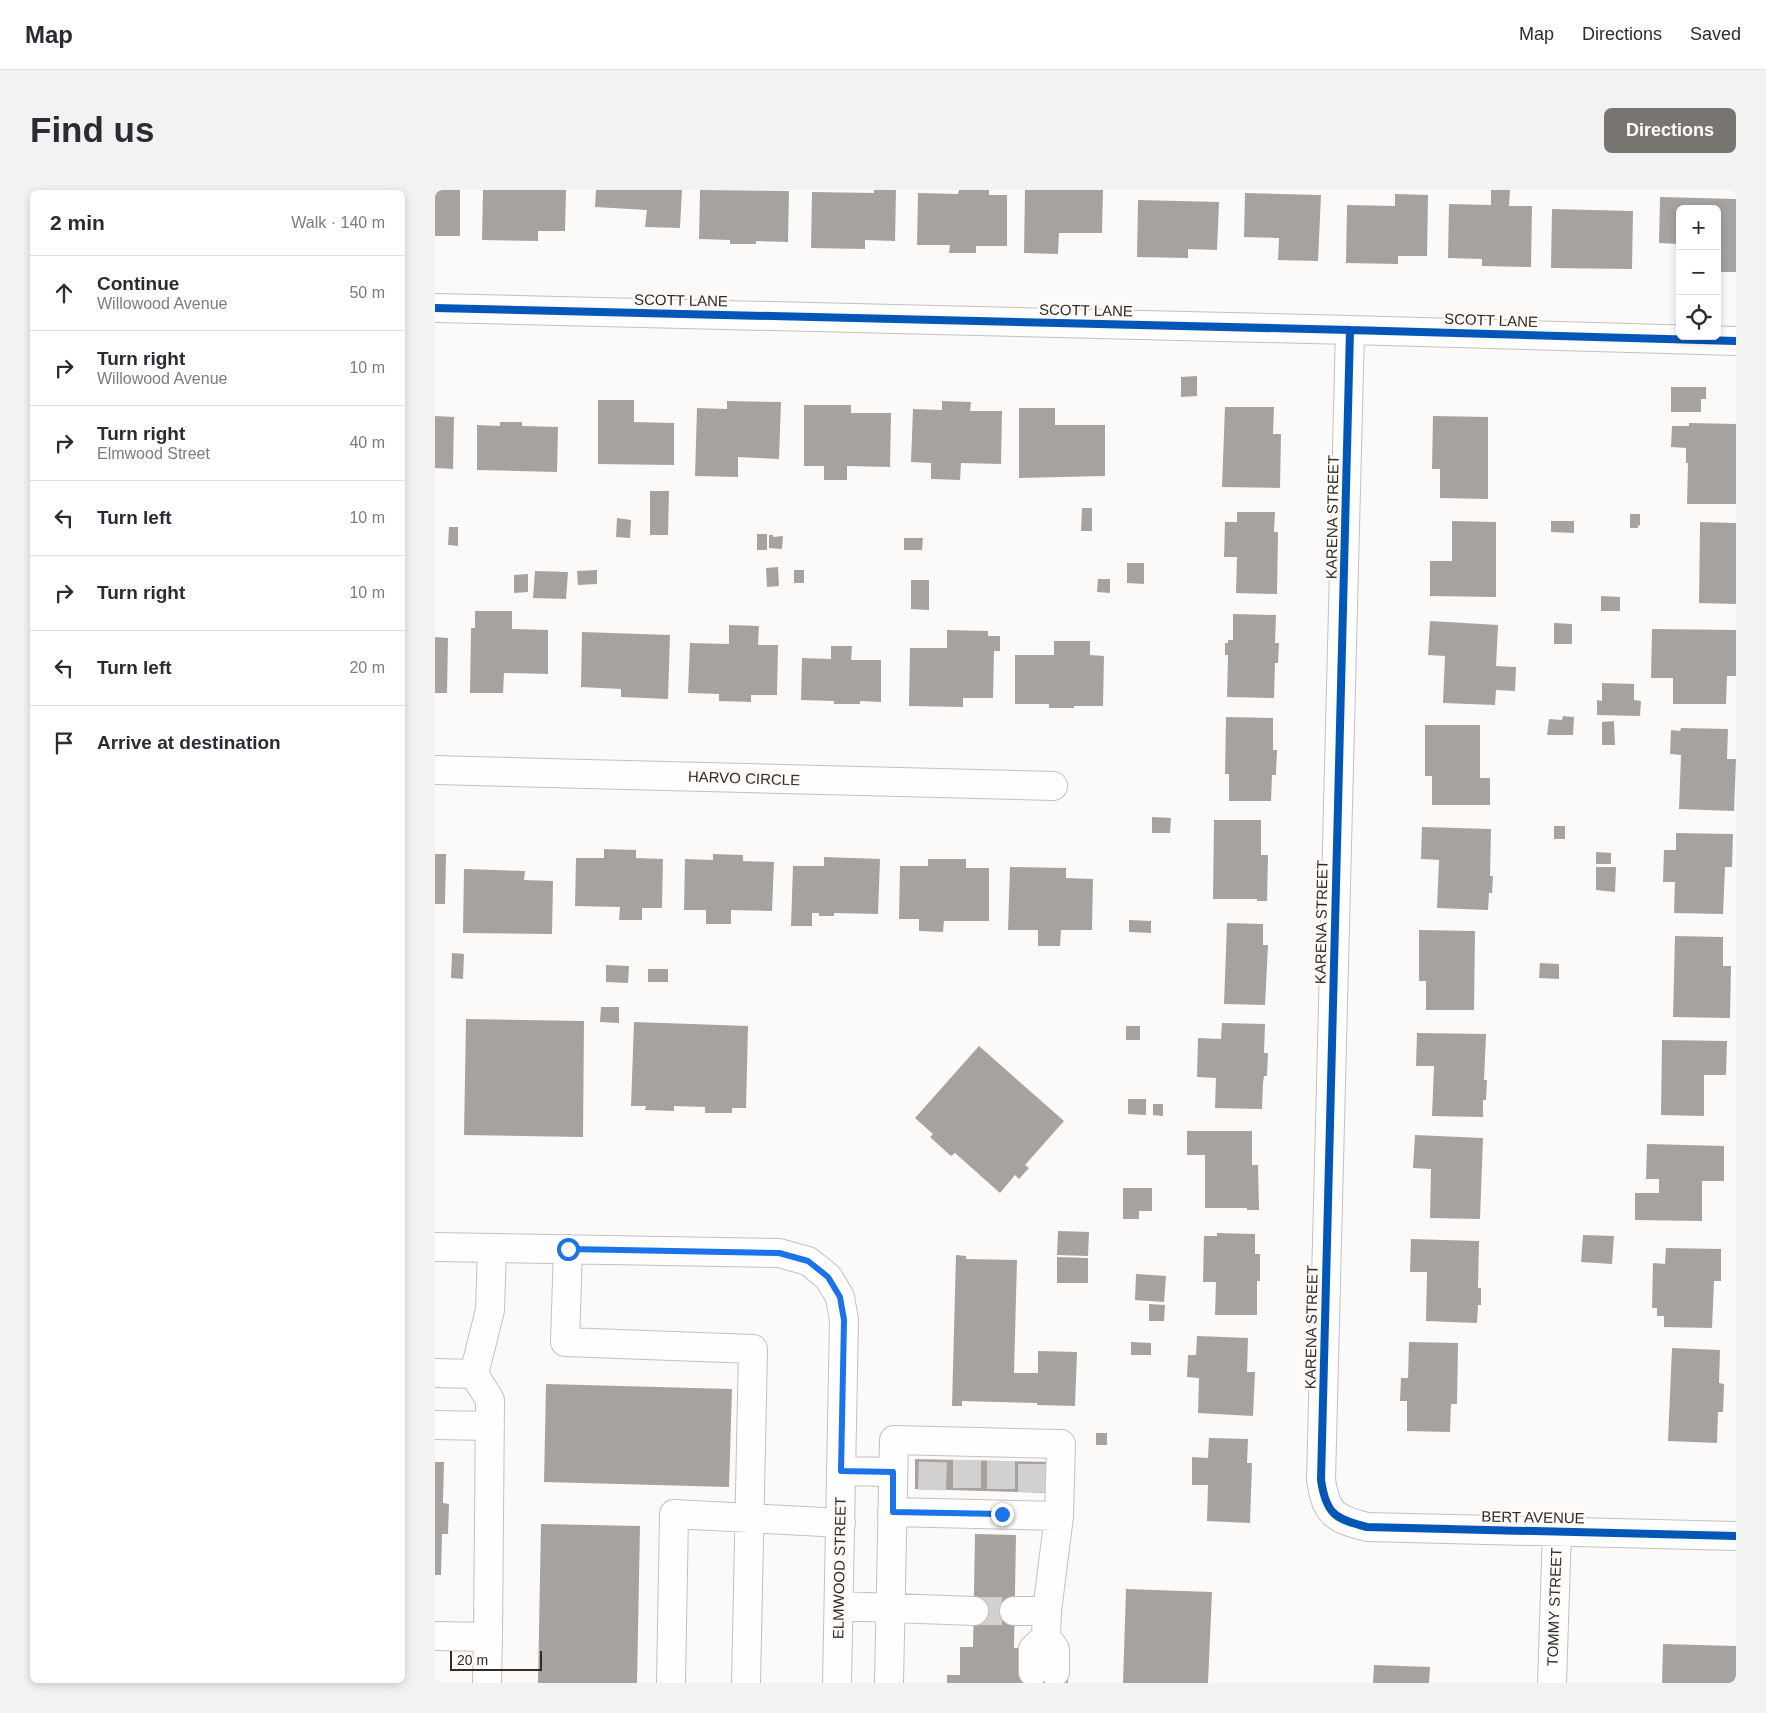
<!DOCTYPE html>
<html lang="en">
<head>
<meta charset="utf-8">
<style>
	:root { --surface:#fff; --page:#f2f2f3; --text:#2b2b33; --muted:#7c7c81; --line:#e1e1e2; --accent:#787470 }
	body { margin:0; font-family:Helvetica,sans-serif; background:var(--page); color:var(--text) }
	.controls { position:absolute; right:15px; top:15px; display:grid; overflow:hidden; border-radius:8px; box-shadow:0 2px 8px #0003 }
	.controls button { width:45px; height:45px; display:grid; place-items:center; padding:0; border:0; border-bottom:1px solid var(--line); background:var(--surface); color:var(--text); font:25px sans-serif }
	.scale { position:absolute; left:15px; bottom:12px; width:92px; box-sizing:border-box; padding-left:5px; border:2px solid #312c27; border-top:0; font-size:14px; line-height:18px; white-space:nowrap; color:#312c27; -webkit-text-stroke:4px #fdfaf8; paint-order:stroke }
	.stop { position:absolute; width:15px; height:15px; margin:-11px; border:4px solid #1a73e8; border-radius:50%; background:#fff }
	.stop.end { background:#1a73e8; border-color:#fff; box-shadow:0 1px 5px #0008 }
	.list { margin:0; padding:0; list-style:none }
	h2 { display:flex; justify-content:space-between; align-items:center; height:65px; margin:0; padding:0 20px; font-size:21px }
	h2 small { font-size:16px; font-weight:400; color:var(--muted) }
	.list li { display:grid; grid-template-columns:32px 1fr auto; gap:15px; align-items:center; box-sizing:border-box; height:75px; padding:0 20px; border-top:1px solid var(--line) }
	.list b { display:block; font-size:19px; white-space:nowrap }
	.list p { margin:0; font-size:16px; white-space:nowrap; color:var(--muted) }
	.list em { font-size:16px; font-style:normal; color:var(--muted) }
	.icon { flex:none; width:28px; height:28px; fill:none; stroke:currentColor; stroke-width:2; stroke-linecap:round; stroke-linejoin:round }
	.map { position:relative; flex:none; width:1301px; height:1493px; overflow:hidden; border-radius:8px }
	header { display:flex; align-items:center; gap:30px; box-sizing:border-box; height:70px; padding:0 25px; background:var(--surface); border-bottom:1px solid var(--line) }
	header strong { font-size:24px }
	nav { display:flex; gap:28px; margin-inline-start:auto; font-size:18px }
	.intro { display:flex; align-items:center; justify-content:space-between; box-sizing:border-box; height:120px; padding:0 30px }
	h1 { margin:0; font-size:35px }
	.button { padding:12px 22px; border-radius:8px; background:var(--accent); color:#fff; font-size:18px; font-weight:700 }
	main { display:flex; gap:30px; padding:0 30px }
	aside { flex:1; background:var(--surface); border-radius:8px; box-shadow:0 2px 8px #0003 }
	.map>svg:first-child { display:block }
	.building { fill:#a6a2a0 }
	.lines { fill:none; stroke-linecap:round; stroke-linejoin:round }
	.minor-tunnel { stroke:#d3d1cf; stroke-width:28; stroke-dasharray:28 14; stroke-linecap:butt }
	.minor-casing { stroke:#c4c0be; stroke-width:30 }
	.minor { stroke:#fffefe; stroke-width:28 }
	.cycleway-casing { stroke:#fdfaf8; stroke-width:11 }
	.cycleway { stroke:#0057b8; stroke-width:8 }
	.route { stroke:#1a73e8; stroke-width:6 }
	.labels { text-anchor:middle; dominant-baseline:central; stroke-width:5; stroke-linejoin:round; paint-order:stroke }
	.street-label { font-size:15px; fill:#312c27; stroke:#fdfaf8 }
</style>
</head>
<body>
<header>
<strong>Map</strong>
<nav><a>Map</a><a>Directions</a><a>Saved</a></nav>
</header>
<div class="intro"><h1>Find us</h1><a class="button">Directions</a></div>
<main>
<aside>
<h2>2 min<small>Walk · 140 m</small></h2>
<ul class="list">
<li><svg class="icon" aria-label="ahead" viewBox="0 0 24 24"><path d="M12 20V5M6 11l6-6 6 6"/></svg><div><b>Continue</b><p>Willowood Avenue</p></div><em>50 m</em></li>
<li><svg class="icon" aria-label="right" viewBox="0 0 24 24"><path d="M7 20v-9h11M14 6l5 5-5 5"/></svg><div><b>Turn right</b><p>Willowood Avenue</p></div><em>10 m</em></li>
<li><svg class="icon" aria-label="right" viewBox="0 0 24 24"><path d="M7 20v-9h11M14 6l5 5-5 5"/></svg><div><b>Turn right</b><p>Elmwood Street</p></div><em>40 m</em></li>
<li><svg class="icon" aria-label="left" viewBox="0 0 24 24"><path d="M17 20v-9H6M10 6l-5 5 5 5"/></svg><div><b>Turn left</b></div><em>10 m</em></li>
<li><svg class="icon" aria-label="right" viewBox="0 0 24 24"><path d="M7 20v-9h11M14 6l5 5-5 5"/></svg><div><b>Turn right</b></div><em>10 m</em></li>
<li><svg class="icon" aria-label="left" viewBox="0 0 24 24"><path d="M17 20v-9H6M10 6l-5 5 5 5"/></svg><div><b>Turn left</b></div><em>20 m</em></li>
<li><svg class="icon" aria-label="arrive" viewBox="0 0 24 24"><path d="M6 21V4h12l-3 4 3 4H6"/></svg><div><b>Arrive at destination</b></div></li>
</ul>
</aside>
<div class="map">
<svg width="1301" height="1493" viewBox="0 0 1301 1493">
	<rect width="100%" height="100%" fill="#fcfaf9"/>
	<!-- building -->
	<path class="building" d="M0,0h25v46h-25z
		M48,0h83l-1,41h-27v10l-56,-1z
		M161,0h86l-2,38 -35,-1 2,-17 -52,-3z
		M265,0l89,1 -1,51 -32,-1v3h-26v-4l-31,-1z
		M439,0h22l-1,51 -30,-1v9l-54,-1 1,-56 62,1z
		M524,0h30v5h18v51h-31v7h-27l1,-8h-33l1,-52 40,1z
		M590,0h78l-1,43h-43l-1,21 -34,-1z
		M1056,0h19l-1,16h23l-1,61 -49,-1v-7l-34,-1 1,-54 42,1z
		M810,3l76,2 -3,66 -40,-1 1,-22 -35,-1z
		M960,4l33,1 -1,61h-29v8l-52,-1 1,-58 48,1z
		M1225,7l76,2v73h-19v-63h-37v35l-21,-1z
		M703,10l81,2 -2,48 -29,-1v9l-51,-1z
		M1117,19l81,2 -1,58 -81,-1z
		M762,186v20l-16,1v-20z
		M1236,197h35v12h-5v13h-30z
		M163,210h36v22l40,1v42l-76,-1z
		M292,211l54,1 -2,57 -41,-2v20l-43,-1 2,-68 30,1z
		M507,211l29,1 -1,9h32l-1,53 -40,-1 -1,17 -29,-1v-16l-20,-1 2,-53 29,1z
		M369,215h47v8h40l-1,54 -43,-1v14h-23v-14h-20z
		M790,217h49l-1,27h8l-1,54 -58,-1z
		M584,218h36v17h50v51l-86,2z
		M0,226l19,1 -1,52 -18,-1z
		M998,226l55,1v82l-48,-1v-29h-8z
		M65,232h22v4l36,1 -1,45 -80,-2v-45l23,1z
		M1254,233l47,1v80h-49l1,-41h-2v-15l-15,-1 1,-21h17z
		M215,301h19l-1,44h-18z
		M647,318h10v23h-11z
		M802,322h38l-1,20h4l-1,62 -41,-1 1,-36h-13l1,-35h12z
		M1195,324h10v12l-2,-1v3h-8z
		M182,328l14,2 -1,18 -14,-1z
		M1017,331l44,1v75l-66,-1v-35h22z
		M1116,331h23v12l-23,-1z
		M1265,332l36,1v81l-37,-1z
		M14,337h9v19l-10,-1z
		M322,344h10v16h-10z
		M334,345h4v2l10,-1 -1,13 -13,-1z
		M469,348h19l-1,12h-18z
		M692,373h17v21l-17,-1z
		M343,377l1,19 -12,1 -1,-19z
		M162,380v14l-19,1 -1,-14z
		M359,380h10v13h-10z
		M100,381l33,1 -2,27 -33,-1z
		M93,384v18l-14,1v-18z
		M663,389h12v14l-13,-1z
		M476,390h18v30l-18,-1z
		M1166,406l19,1v14h-19z
		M40,421h37v18l36,1v44l-44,-1 -1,20h-33l1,-65h4z
		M798,424l43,1 -1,28h4l-1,20h-3l-1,35 -47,-1 1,-42h-3v-12h3v-3h5z
		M995,431l68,4 -2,41 20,1 -1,24 -19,-1 -1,15 -52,-2 2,-47 -17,-1z
		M1119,433l18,1v20h-18z
		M294,435l30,1 -1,19h20l-1,50h-26v7l-32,-1v-7l-31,-1 2,-50 39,1z
		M1217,439l84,1v46h-9l-1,28h-53v-26h-22z
		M512,440l41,1v5h12v15h-6l-1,47h-30v9l-54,-1 1,-58h37z
		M147,442l88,3 -2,64 -47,-2v-8l-40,-2z
		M0,447l13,1 -1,55h-12z
		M619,451h36v14l14,1 -1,50h-29v2h-25v-4h-34v-49h39z
		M396,456h21l-1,14h30v42l-21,-1v3h-26v-3l-33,-1 1,-42 29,1z
		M1167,493l32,1v16l7,1 -1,15 -43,-1v-15l5,1z
		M1128,526l11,1 -1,18h-26l2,-16 13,1z
		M791,527l47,1v32h4l-1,25h-4l-1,26h-42v-27h-4z
		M1179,531l1,24h-13v-23z
		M990,535h55v53h10v27h-58v-29h-7z
		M1246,538l47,1 -1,30h9l-2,52 -55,-2 2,-54 -11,-1 1,-24 9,1z
		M717,627l19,1 -1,15h-18z
		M779,630h47v35h7l-1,46h-10v-2h-44z
		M1119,636h11v13h-11z
		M987,637l69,2 -1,47h3l-1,17h-3l-1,17 -51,-2 2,-48 -18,-1z
		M1241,643l57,1 -1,33h-7l-2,47 -49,-1 1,-31h-12l1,-32h12z
		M169,659l32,1v8l27,1 -1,49h-20v12h-23l1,-13 -45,-1 1,-48h28z
		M1161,662l15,1v11h-15z
		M0,664h11l-1,50h-10z
		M278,664l30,1v6l31,1 -2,49 -41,-1v14h-25v-14h-22l1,-51 28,1z
		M389,667l56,2 -2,55 -44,-1v3h-15v-3h-7v13h-21l2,-60h31z
		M493,669h38v9h23v53h-45l-1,11 -24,-1v-12h-20l1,-53h28z
		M575,677l56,1v10l27,1 -1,51h-31l-1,16h-22v-16h-30z
		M1161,677h20l-1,25 -19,-2z
		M29,679l61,2 -1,9 29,1 -1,53 -89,-1z
		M694,730l22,1v12l-22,-1z
		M792,733l36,1v21h5l-3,60 -41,-1z
		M984,740l56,1 -1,79h-48v-29h-7z
		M1240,746l48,1v29h8l-1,52 -57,-1z
		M17,763l12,1 -1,25 -12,-1z
		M1105,773l19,1v15l-20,-1z
		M171,775l23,1 -1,17 -22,-1z
		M213,779h20v13h-20z
		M166,817h18v16l-19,-1z
		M31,829l118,2 -1,116 -119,-2z
		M199,832l114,4 -2,82h-14v5h-27v-6l-31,-1v5l-29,-1 1,-4h-15z
		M787,833l43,1 -1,29h4l-1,23h-3l-1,7 -1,26 -47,-1 1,-30 -19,-1 1,-39 23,1z
		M691,836h14v14h-14z
		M982,843l69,1 -2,46h3l-1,20h-3v17l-51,-1 2,-50h-18z
		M1227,850l65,1 -1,34h-22v41l-43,-1z
		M544,856l85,75 -39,44 4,3 -10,11 -4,-4 -15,18 -45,-40 -4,3 -21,-19 3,-3 -18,-16z
		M693,909h18v16l-18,-1z
		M718,914h10v12l-10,-1z
		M752,941h65v34h6l1,45h-12v-2h-42v-53h-18z
		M980,945l68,3 -3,81 -50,-1 1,-49 -18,-1z
		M1212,954l77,2v35h-22v40l-67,-1v-27h24v-14h-13z
		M688,998h29v23h-13v8h-16z
		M623,1041l31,1 -1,24 -31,-1z
		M782,1043l38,1v20h5v27h-3v34h-42l1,-33h-13l1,-46h13z
		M1148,1045l31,1 -2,28 -31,-2z
		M976,1049l68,2 -1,47h3v17h-3l-1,18 -51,-2 1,-49h-17z
		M1231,1058l55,1v32h-7l-2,47 -48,-1v-11h-7v-8h-5l1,-45 12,1z
		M521,1065l10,1v3l51,1 -3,113h24v-22l39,1 -2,54 -38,-1v-2l-75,-2v5h-10z
		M622,1067l31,1v25h-31z
		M701,1084l30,2 -2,26 -29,-2z
		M714,1114l16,1 -1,16h-15z
		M762,1146l51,2 -1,34h8l-2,44 -55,-3 1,-35 -12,-1 1,-22h8z
		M696,1152l20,1v12h-20z
		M974,1152l49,1 -1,61h-6l-1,28 -43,-1v-30h-7l1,-23h7z
		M1237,1158l48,2 -1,33 5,1 -1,28h-5l-1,31 -49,-2z
		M111,1194l186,5 -3,98 -185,-5z
		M661,1243h11v12h-11z
		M774,1248l39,1 -1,24h5l-2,60 -43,-2 1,-36h-16v-28l16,1z
		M480,1269l139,3 -1,31 -138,-4z
		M0,1272h9l-1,41 6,1 -1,30h-6l-1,41h-6z
		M106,1334l99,2 -3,157h-99z
		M540,1344l41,1 -2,113h13l41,25v10h-121v-8h13v-28h13z
		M691,1399l86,3 -4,91h-85z
		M1228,1454l73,2v37h-74z
		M939,1475l56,2 -1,16h-56z"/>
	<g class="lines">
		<!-- minor-tunnel -->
		<path class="minor-tunnel" d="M532,1270v30
			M566,1271v30
			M497,1300l1,-31
			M597,1302v-30
			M539,1421h40"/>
		<defs>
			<path id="minor" d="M0,118l915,22 386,11
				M915,140l-29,1150c5,34 14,39 46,47l369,9
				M0,580l618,16
				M0,1057l344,6 29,8 20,16 12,20 4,23 -7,363
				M133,1059l-3,93 188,7 -7,334
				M0,1183l39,1
				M0,1235l55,1
				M406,1281l52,1
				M457,1322l167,4
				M404,1416l135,5
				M579,1421h33
				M0,1446l53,1 2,-237 -16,-26 16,-64 2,-62
				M598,1482v-23l13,-12
				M52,1493l1,-46
				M236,1493l3,-169 167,9
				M454,1493l5,-243 167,4 -2,72 -12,95 -1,26 9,12v23
				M1117,1493l5,-152"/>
		</defs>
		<!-- minor casing -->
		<use href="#minor" class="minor-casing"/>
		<!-- minor -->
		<use href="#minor" class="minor"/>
		<defs>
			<path id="cycleway" d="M0,118l915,22 386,11
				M915,140l-29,1150c5,34 14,39 46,47l369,9"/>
		</defs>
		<!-- cycleway casing -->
		<use href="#cycleway" class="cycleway-casing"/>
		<!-- cycleway -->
		<use href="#cycleway" class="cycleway"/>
	</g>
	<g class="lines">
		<!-- route -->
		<path class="route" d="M133,1059l211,4 29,8 20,16 12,20 4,23 -3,151 52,1v40l109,2"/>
	</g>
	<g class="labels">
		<!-- street labels -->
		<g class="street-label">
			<text transform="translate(246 110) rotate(1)">SCOTT LANE</text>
			<text transform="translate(651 120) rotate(1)">SCOTT LANE</text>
			<text transform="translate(1056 130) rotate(2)">SCOTT LANE</text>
			<text transform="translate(897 327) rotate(-89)">KARENA STREET</text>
			<text transform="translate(309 588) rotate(2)">HARVO CIRCLE</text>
			<text transform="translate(886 732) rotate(-89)">KARENA STREET</text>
			<text transform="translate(876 1137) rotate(-89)">KARENA STREET</text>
			<text transform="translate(1098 1327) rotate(1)">BERT AVENUE</text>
			<text transform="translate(404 1378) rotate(-89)">ELMWOOD STREET</text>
			<text transform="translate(1119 1417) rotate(-88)">TOMMY STREET</text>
		</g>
	</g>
</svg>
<div class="controls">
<button>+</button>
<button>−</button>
<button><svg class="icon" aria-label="locate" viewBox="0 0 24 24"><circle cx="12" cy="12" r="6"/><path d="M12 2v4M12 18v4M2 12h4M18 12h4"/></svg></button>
</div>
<div class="scale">20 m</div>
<div class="stop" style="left:133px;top:1059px"></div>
<div class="stop end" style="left:567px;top:1324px"></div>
</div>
</main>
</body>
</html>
